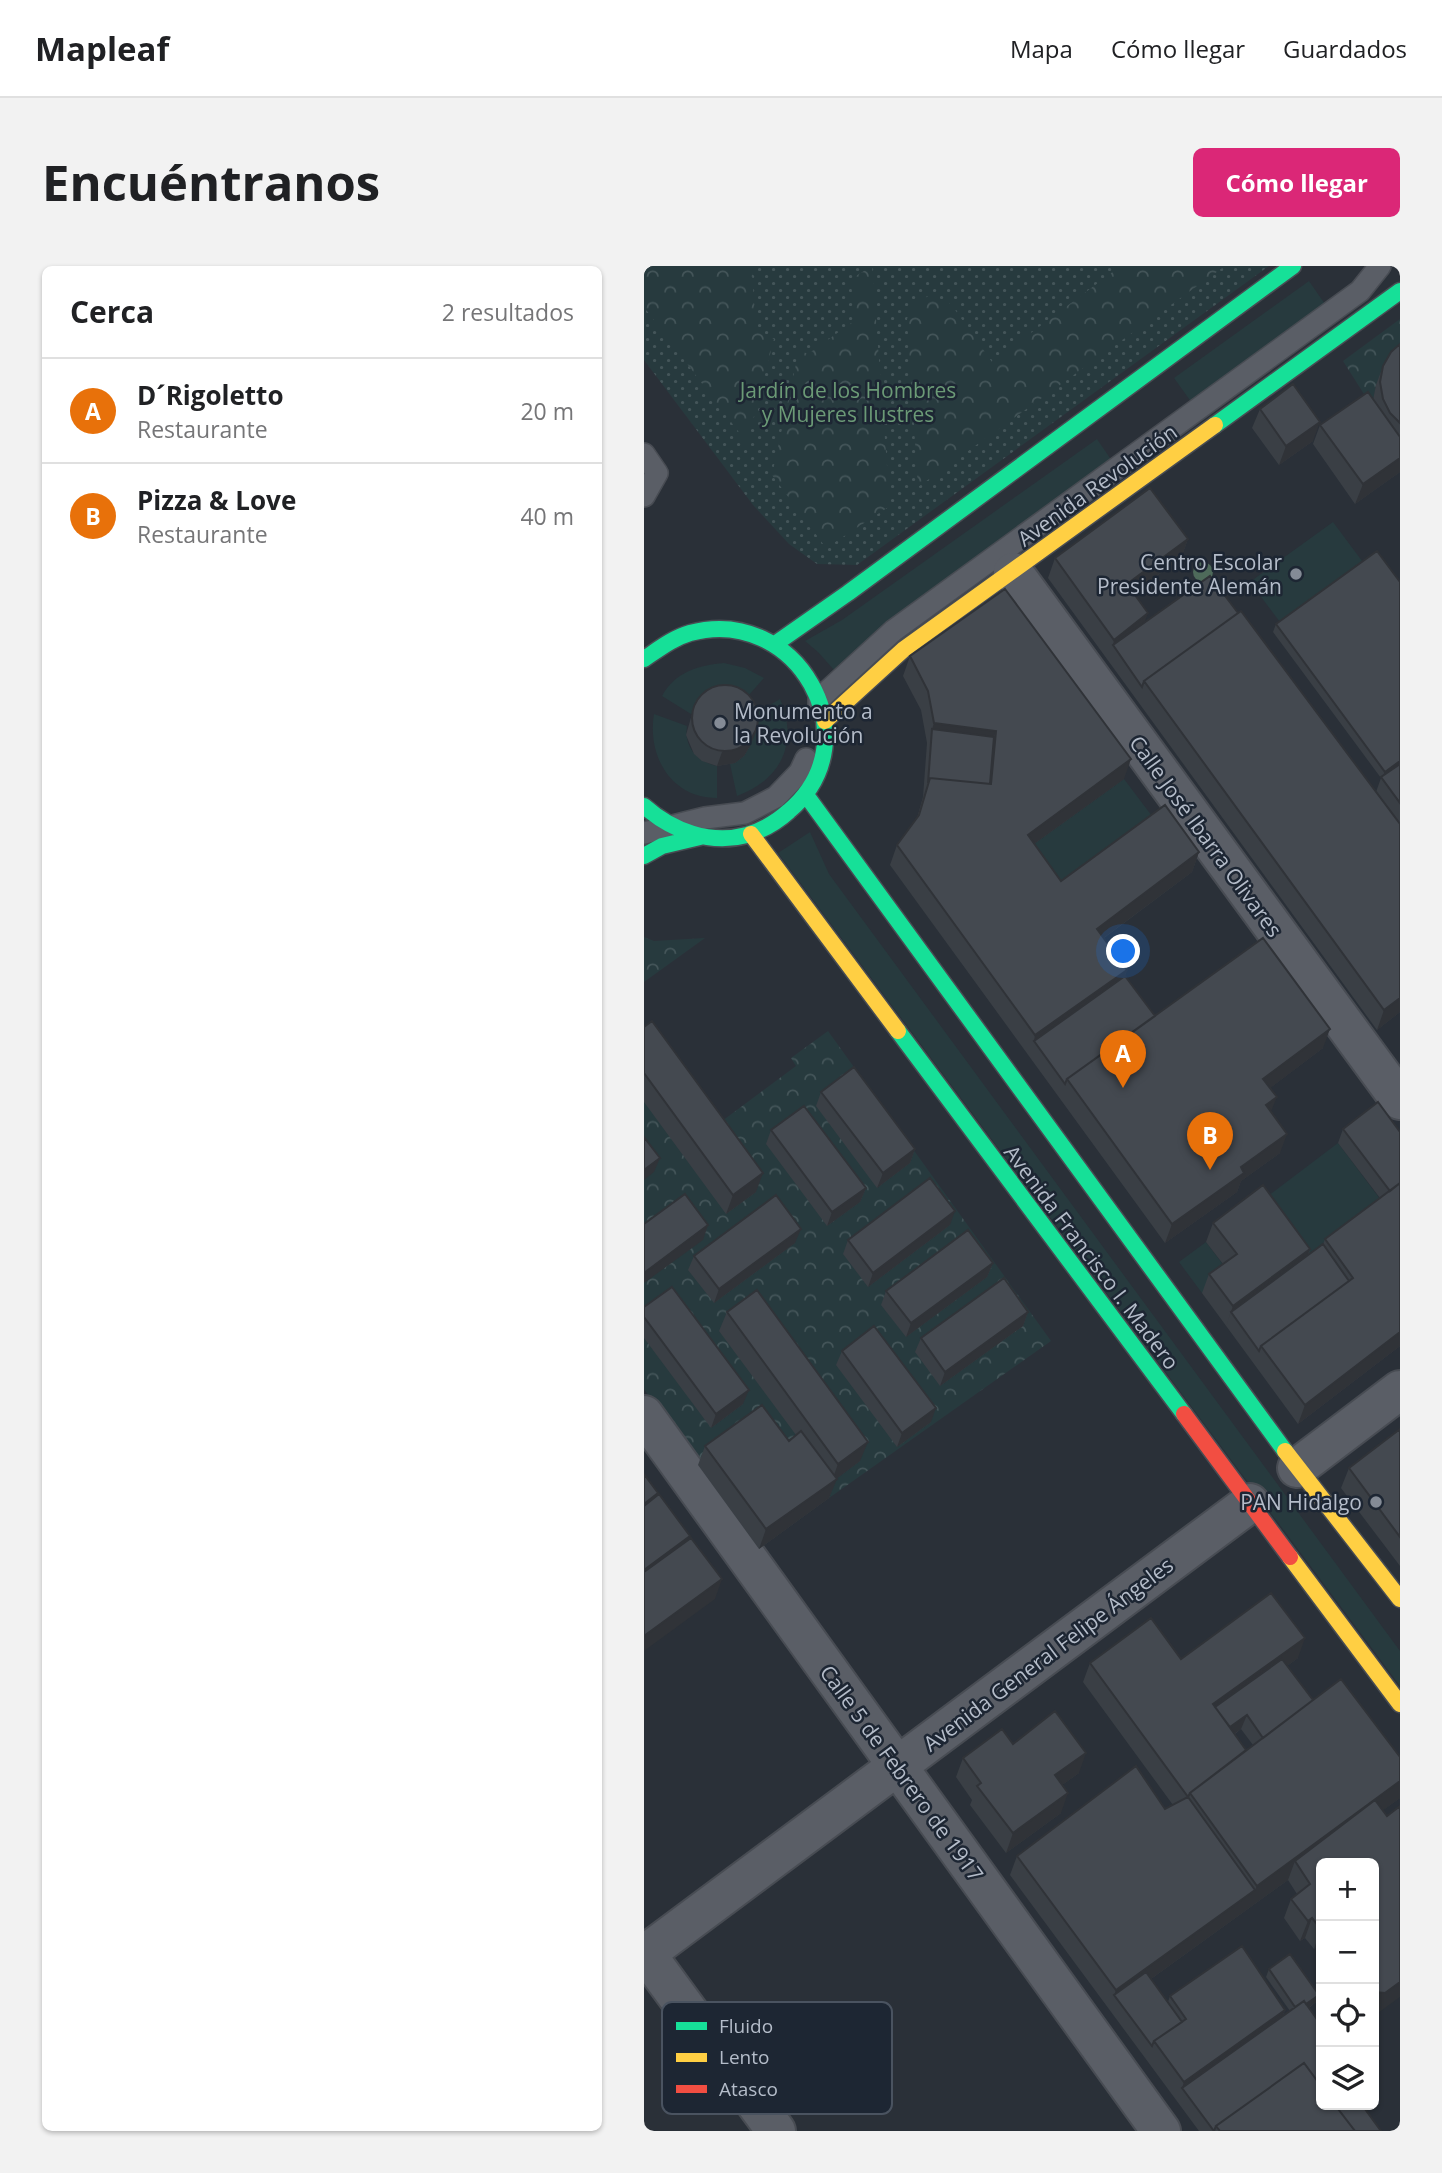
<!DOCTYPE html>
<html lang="es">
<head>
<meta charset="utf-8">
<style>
	:root { --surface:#fff; --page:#f2f2f2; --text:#202124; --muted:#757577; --line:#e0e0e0; --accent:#db2777 }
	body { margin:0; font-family:"Open Sans",sans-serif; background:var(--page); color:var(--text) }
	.controls { position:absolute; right:21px; bottom:21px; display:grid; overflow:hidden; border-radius:10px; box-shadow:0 2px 5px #0004 }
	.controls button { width:63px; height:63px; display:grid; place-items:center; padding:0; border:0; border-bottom:2px solid var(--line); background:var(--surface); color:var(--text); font:35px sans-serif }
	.you { position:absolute; left:480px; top:686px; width:24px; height:24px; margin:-18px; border:5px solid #fff; border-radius:50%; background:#1a73e8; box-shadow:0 0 0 10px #1a73e833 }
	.badge { display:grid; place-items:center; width:46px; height:46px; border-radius:50%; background:var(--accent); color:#fff; font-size:23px; font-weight:700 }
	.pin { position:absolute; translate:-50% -58px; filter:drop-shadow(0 2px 4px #0008) }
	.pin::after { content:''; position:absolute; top:37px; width:24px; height:21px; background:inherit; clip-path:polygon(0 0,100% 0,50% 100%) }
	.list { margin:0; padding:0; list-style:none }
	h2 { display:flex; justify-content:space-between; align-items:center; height:91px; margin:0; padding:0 28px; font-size:30px }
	h2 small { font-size:23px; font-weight:400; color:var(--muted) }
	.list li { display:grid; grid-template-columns:46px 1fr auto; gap:21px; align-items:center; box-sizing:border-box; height:105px; padding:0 28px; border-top:2px solid var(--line) }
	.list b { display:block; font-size:26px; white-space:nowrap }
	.list p { margin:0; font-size:23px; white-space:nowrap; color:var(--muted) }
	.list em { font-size:23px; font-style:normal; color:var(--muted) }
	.icon { flex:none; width:38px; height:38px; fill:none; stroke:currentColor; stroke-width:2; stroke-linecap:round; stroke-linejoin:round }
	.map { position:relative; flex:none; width:756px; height:1865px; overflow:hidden; border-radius:10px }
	header { display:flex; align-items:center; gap:42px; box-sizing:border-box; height:98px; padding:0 35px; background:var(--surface); border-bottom:2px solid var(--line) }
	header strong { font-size:33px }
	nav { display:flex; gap:38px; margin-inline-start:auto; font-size:24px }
	.intro { display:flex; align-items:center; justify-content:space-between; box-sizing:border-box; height:168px; padding:0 42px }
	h1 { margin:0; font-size:49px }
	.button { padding:18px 32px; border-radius:10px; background:var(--accent); color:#fff; font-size:24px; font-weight:700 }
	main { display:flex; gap:42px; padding:0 42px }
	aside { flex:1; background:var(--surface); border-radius:10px; box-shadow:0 2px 5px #0004 }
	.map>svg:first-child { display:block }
	.grass { fill:url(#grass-dots) }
	.forest { fill:url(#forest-crowns) }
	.garden { fill:#273a3e }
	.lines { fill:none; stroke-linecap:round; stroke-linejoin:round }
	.lane-casing { stroke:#484c53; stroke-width:24 }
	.street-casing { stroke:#484c53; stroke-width:42 }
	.fast-casing { stroke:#484c53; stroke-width:19 }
	.slow-casing { stroke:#484c53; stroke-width:19 }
	.jam-casing { stroke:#484c53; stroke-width:19 }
	.lane { stroke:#5a5e66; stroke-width:21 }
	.street { stroke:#5a5e66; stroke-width:38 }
	.fast { stroke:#16e098; stroke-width:16 }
	.slow { stroke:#ffcf43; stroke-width:16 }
	.jam { stroke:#f24e42; stroke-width:16 }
	.tree { fill:#4e6a5a }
	.wall { fill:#3a3f45; fill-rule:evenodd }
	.shaded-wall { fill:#303338 }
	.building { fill:#444950; stroke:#303338; stroke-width:2 }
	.poi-dot { fill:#848b96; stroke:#1d2633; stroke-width:2.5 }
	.labels { text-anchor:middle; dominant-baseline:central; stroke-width:5; stroke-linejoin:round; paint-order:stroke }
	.park-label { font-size:21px; fill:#6b9a76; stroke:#1d2633 }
	.street-label { font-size:21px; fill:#b4bcc9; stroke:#1d2633 }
	.poi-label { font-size:21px; fill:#b4bcc9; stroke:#1d2633; text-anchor:end }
	.key { fill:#1d2633; stroke:#4a5360; stroke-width:2 }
	.key-label { font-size:19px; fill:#b4bcc9 }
</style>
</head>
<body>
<header>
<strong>Mapleaf</strong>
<nav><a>Mapa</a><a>Cómo llegar</a><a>Guardados</a></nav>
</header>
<div class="intro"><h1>Encuéntranos</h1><a class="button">Cómo llegar</a></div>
<main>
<aside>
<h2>Cerca<small>2 resultados</small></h2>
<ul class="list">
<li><span class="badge" style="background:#e8710a">A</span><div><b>D´Rigoletto</b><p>Restaurante</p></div><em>20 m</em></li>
<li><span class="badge" style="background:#e8710a">B</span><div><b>Pizza &amp; Love</b><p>Restaurante</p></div><em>40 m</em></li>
</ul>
</aside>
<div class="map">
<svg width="756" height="1865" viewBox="0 0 756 1865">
	<defs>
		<pattern id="grass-dots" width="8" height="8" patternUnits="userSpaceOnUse" patternTransform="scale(1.75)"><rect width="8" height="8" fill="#273a3e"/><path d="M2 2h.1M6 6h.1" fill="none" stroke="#445559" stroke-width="1.8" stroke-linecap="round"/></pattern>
		<pattern id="forest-crowns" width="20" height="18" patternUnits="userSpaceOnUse" patternTransform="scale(1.75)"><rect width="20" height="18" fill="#273a3e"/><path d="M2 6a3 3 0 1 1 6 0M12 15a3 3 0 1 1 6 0" fill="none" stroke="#445559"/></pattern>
	</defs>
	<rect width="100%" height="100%" fill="#2a3038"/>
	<!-- grass -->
	<path class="grass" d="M0,0h625l-412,299 -40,-1 -28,-20 -36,-39 -109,-145z"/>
	<!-- forest -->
	<path class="forest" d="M0,0h116l-8,6 4,59 18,8 -27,104 -103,-136z
		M228,0l18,240 -64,42 -54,-73 27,-125 9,4 46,-33 -3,-42z
		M473,0h108l-307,221 -11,-168 6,-14 17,-10 21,9 41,58 126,-94z
		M756,53v38l-24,28 -3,16 -4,1 -26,-41z
		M0,671l10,4 51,-3 -61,44z
		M184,765l223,310 -222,157 -131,-33 -54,-76v-355l70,93 82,-61 -5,-8z"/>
	<!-- garden -->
	<path class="garden" d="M665,15l18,26 -135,96 -18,-25z
		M453,173l15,22 -278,209 -16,-18 -13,-11 37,-21z
		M689,256l67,90 -49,105 -101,-135z
		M80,397l21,5 19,10 -24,27 -49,9 -29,-18c13,-24 37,-31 62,-33z
		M136,433c19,44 1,81 -43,97l-7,-32c23,-8 20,-26 20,-47z
		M10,448l33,12c-3,21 9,35 30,40v32c-46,0 -70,-42 -63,-84z
		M480,513l34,45 -104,76 -34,-46z
		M166,566l19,42 571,777v35l-622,-833z
		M694,877l48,64 -83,62 -47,-64z
		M562,976l24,32 -28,19 -23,-31z"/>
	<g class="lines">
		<defs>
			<path id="lane" d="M0,188l13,19 -13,23
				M175,442v-9l74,-68 467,-340 20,-25
				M0,567l61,-15 40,-5 31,-16 24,-25 6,-13"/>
			<path id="street" d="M369,306l387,528
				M0,1149l517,716
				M653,1202l103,-78
				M0,1685l132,180
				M0,1689l606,-452"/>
			<path id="fast" d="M571,159l185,-134
				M131,378l73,-51 445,-327
				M0,393c15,-10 29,-21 46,-26 106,-29 184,106 99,178 -12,11 -26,19 -42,24 -37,10 -75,-4 -103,-29
				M162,529l479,656
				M0,590l18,-10 38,-9
				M254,765l286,383"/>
			<path id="slow" d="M181,455l79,-72 311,-224
				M107,568l147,197
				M641,1185l115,148
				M646,1291l110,147"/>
			<path id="jam" d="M540,1148l106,143"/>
		</defs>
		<!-- lane casing -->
		<use href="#lane" class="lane-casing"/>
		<!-- street casing -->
		<use href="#street" class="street-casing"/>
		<!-- fast casing -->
		<use href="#fast" class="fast-casing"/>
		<!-- slow casing -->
		<use href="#slow" class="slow-casing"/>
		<!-- jam casing -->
		<use href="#jam" class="jam-casing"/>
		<!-- lane -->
		<use href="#lane" class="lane"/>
		<!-- street -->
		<use href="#street" class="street"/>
		<!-- fast -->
		<use href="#fast" class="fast"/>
		<!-- slow -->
		<use href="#slow" class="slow"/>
		<!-- jam -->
		<use href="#jam" class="jam"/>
	</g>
	<!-- trees -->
	<circle class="tree" cx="559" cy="306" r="10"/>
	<!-- wall -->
	<path class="wall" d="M756,78v128l-45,32 -42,-60 7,-19 53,-25 3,-15 7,-19z
		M616,143l53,32 -34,24 -27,-37z
		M544,273l-7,19 -47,35 11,29 93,-9 138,179 5,-14 -108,-146 3,-8 124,-42v430l-23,18 -329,-452 7,-20z
		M266,390l214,123 -90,65 27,37 138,-29 -7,20 -88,66 23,32 -2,6 30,40 168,32 -53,40 1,24 9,41 -39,28 -4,11 -72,51 -275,-378 7,-20 20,-27 6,-21 4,-54 -6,-33 -18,-34z
		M52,434l54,46 -6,10 -9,7 -18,3 -15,-5 -8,-7 -8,-19z
		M0,761l112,165 -30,22 -82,-112z
		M177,826l94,57 -5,14 -33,25 -61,-82z
		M699,863l57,3v214l-102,78 -96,-131 7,-19 14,-10 -17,-22 7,-19 97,26 -1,5 14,-10 2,-5 55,-41 -42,-55z
		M127,864l95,58 -6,14 -33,24 -61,-82z
		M306,959l-82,62 -25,-33 5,-14z
		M151,977l-81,60 -26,-33 6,-14z
		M349,997l-6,14 -81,60 -25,-32 5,-14z
		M0,1041l99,97 -32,24 -67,-90z
		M83,1046l133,149 -24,18 -7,19 -70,51 -61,-84 7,-19 84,-5 7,-6 -77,-104z
		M384,1046l-5,14 -83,60 -25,-34 6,-14z
		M198,1085l89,71 -34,25 -61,-82z
		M756,1163v137l-59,-78 8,-20z
		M654,1392l-11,8 26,34 87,98 -17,12 -5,203 -4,-150h-53v89l-4,-5 -3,2 -9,-11 -5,3 -16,-23 7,-19 6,-5 -9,-14 -137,99 17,23 2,-6 115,14 -2,6 7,-5 -24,-34 3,-8 50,26 -3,7 -7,6 56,100 16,23h-182l-189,-256 7,-19 148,-47 8,-4 -90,-123 7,-19 91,-4zM597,1463l12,16 -7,5 -11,-16z
		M369,1478l66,29 -17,12 -1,28 -55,40 -36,-48 2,-5 -16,-23 7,-19z"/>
	<!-- shaded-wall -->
	<path class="shaded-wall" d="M676,156l-7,19 -34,24 7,-19z
		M756,192v14l-45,32 8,-20z
		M544,273l-7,19 -61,45 7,-19z
		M504,347l-7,19 -28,13 1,-5z
		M290,457l62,8 -7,20 -57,-22z
		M112,466l-6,14 -6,10 -9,7 -18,3 5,-14z
		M487,493l-7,20 -104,75 8,-19z
		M756,495v5l-18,13 3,-7z
		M555,586l-7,20 -102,76 7,-19z
		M483,704l-7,20 -86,51 1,-6z
		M756,732v14l-23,18 7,-20z
		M686,763l-7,19 -67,51 7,-20z
		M633,831l-8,19 -3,-11z
		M643,868l-7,19 -39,28 -4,11 -72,51 7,-19 69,-57z
		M271,883l-5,14 -33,25 6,-15z
		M16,892l-6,14 -10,8v-10z
		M119,907l-7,19 -30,22 7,-19z
		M222,922l-6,14 -33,24 5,-14z
		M311,945l-5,14 -82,62 5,-14z
		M64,959l-5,15 -59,43v-10z
		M157,963l-6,14 -81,60 5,-14z
		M666,983l-7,20 -72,43 -5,14 7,-20z
		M349,997l-6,14 -81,60 5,-14z
		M384,1046l-5,14 -83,60 5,-14z
		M756,1066v14l-102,78 7,-19z
		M105,1124l-6,14 -32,24 5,-14z
		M292,1142l-5,14 -34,25 5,-14z
		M224,1176l-8,19 -29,22 7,-19z
		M193,1213l-8,19 -70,51 7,-20z
		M46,1270l-7,19 -39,29v-14z
		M78,1313l-7,20 -71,52v-15z
		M661,1372l-7,20 -82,59 -3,-13z
		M603,1449l-6,14 -21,15 5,-14z
		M442,1487l-7,20 -31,22 7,-20z
		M756,1515v17l-99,72 -6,-9 -7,19 -169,122 -5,-6 2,-6 139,-100 2,-4z
		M424,1527l-7,20 -55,40 7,-20z
		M668,1652l-7,20 -5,3 8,-20z
		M677,1663v7l-4,11 -3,2z
		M756,1716v15l-22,16 -4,-1v-20z
		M675,1729l-3,7 -21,16 2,-8z
		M641,1744l-7,19 -96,59 2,-6z"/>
	<!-- building -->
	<path class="building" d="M756,78v79l-10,-10 -7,-14 -3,-17 3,-16 8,-14z
		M649,118l27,38 -34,24 -26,-37z
		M724,126l32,45v21l-37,26 -43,-59z
		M506,222l38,51 -61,45 21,29 -34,27 -59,-82z
		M733,285l23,31v179l-15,11 -109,-148z
		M566,310l28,37 -94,68 -2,6 -29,-42z
		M361,323l126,170 -103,76 33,46 104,-76 34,47 -102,77 30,41 -92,65 -138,-190 22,-30 11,-37 61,6 5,-53 -62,-8 -6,-32 -18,-35z
		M597,345l159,213v174l-16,12 -240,-329z
		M48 452a33 33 0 1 1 66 0a33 33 0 1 1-66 0Z
		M288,463l62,8 -4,47 -60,-6 -2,5z
		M756,498v39l-19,-26z
		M619,672l67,91 -67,50 14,18 -11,8 21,29 -46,33 3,6 -72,51 -105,-145z
		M481,710l30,40 -88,63 -2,5 -31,-43z
		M8,755l111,152 -30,22 -89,-122v-46z
		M210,801l61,82 -32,24 -62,-81z
		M734,836l22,30v51l-10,8 -47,-62z
		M160,840l62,82 -34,24 -61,-82z
		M0,871l16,21 -16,12z
		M286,912l25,33 -82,62 -25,-33z
		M756,917v149l-95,73 -44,-59 92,-68 -28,-39z
		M619,919l47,64 -77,57 -24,-32 28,-20 -24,-31z
		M41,928l23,31 -64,48v-49z
		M132,929l25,34 -82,60 -25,-33z
		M324,964l25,33 -82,60 -25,-32z
		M679,978l26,37 -88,65 -2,5 -28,-39z
		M360,1012l24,34 -83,60 -24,-34z
		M28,1021l77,103 -33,24 -72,-97v-10z
		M113,1024l111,152 -30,22 -111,-152z
		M230,1060l62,82 -34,25 -60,-82z
		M118,1139l27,36 12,-10 36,48 -71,50 -61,-83z
		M756,1163v108l-51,-69z
		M0,1208l14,19 -14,11z
		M15,1228l31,42 -46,34v-64z
		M47,1272l31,41 -78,57v-64z
		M627,1327l34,45 -92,66 33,46 -56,43 -2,4 67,93 -139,100 -99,-134 119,-90 29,43 23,-12 -98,-134 61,-45 30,41z
		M638,1393l31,41 -50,38 -16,-23 -17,12 -15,-20z
		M697,1413l59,78v24l-143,105 -67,-93z
		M411,1445l31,42 -31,22 13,18 -55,40 -36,-47 4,-3 -18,-25 39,-29 11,15z
		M731,1534l12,16 13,-10v176l-15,11 -11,-1v-129h-53v66l-9,-11 -4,3 -17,-22 19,-15 -15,-23z
		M598,1680l43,64 -101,72 -30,-41 32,-22 -16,-23z
		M646,1688l29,41 -13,9 -2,-3 -9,6 -26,-38z
		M502,1706l36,50 -28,19 -2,5 -38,-51z
		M660,1735l17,24v61l-17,-23 -88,63 -2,5 -32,-43z
		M660,1797l17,23v19h14l20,26h-135l-4,-5z
		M691,1839h27l19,26h-26z"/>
	<!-- markers -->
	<g class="poi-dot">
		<circle cx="652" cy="308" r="7"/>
		<circle cx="76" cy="457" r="7"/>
		<circle cx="732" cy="1236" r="7"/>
	</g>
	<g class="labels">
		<!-- park labels -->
		<g class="park-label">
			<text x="204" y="124">Jardín de los Hombres<tspan x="204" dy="24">y Mujeres Ilustres</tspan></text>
		</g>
		<!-- street labels -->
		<g class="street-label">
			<text transform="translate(453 219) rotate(-36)">Avenida Revolución</text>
			<text transform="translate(562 570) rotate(54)">Calle José Ibarra Olivares</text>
			<text transform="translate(448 991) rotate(53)">Avenida Francisco I. Madero</text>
			<text transform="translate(404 1388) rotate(-37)">Avenida General Felipe Ángeles</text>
			<text transform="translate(258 1507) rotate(54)">Calle 5 de Febrero de 1917</text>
		</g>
		<!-- poi labels -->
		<g class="poi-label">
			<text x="638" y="296">Centro Escolar<tspan x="638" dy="24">Presidente Alemán</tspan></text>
			<text x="90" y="445" text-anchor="start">Monumento a<tspan x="90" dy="24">la Revolución</tspan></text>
			<text x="718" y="1236">PAN Hidalgo</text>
		</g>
	</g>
	<!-- legend -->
	<rect x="18" y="1736" width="230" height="112" rx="10" class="key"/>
	<rect x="32" y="1756" width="31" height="8" fill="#16e098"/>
	<rect x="32" y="1787" width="31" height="9" fill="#ffcf43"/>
	<rect x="32" y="1819" width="31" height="8" fill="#f24e42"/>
	<g class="key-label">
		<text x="75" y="1767">Fluido</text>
		<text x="75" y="1798">Lento</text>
		<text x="75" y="1830">Atasco</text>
	</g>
</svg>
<div class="controls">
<button>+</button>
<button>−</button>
<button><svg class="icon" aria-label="locate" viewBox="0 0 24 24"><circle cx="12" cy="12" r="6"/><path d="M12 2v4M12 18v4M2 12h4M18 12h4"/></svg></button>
<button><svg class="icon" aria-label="layers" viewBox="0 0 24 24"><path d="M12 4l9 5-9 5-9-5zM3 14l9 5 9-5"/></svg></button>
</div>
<div class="you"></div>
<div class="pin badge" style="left:479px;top:822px;background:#e8710a">A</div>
<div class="pin badge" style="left:566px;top:904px;background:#e8710a">B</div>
</div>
</main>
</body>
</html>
